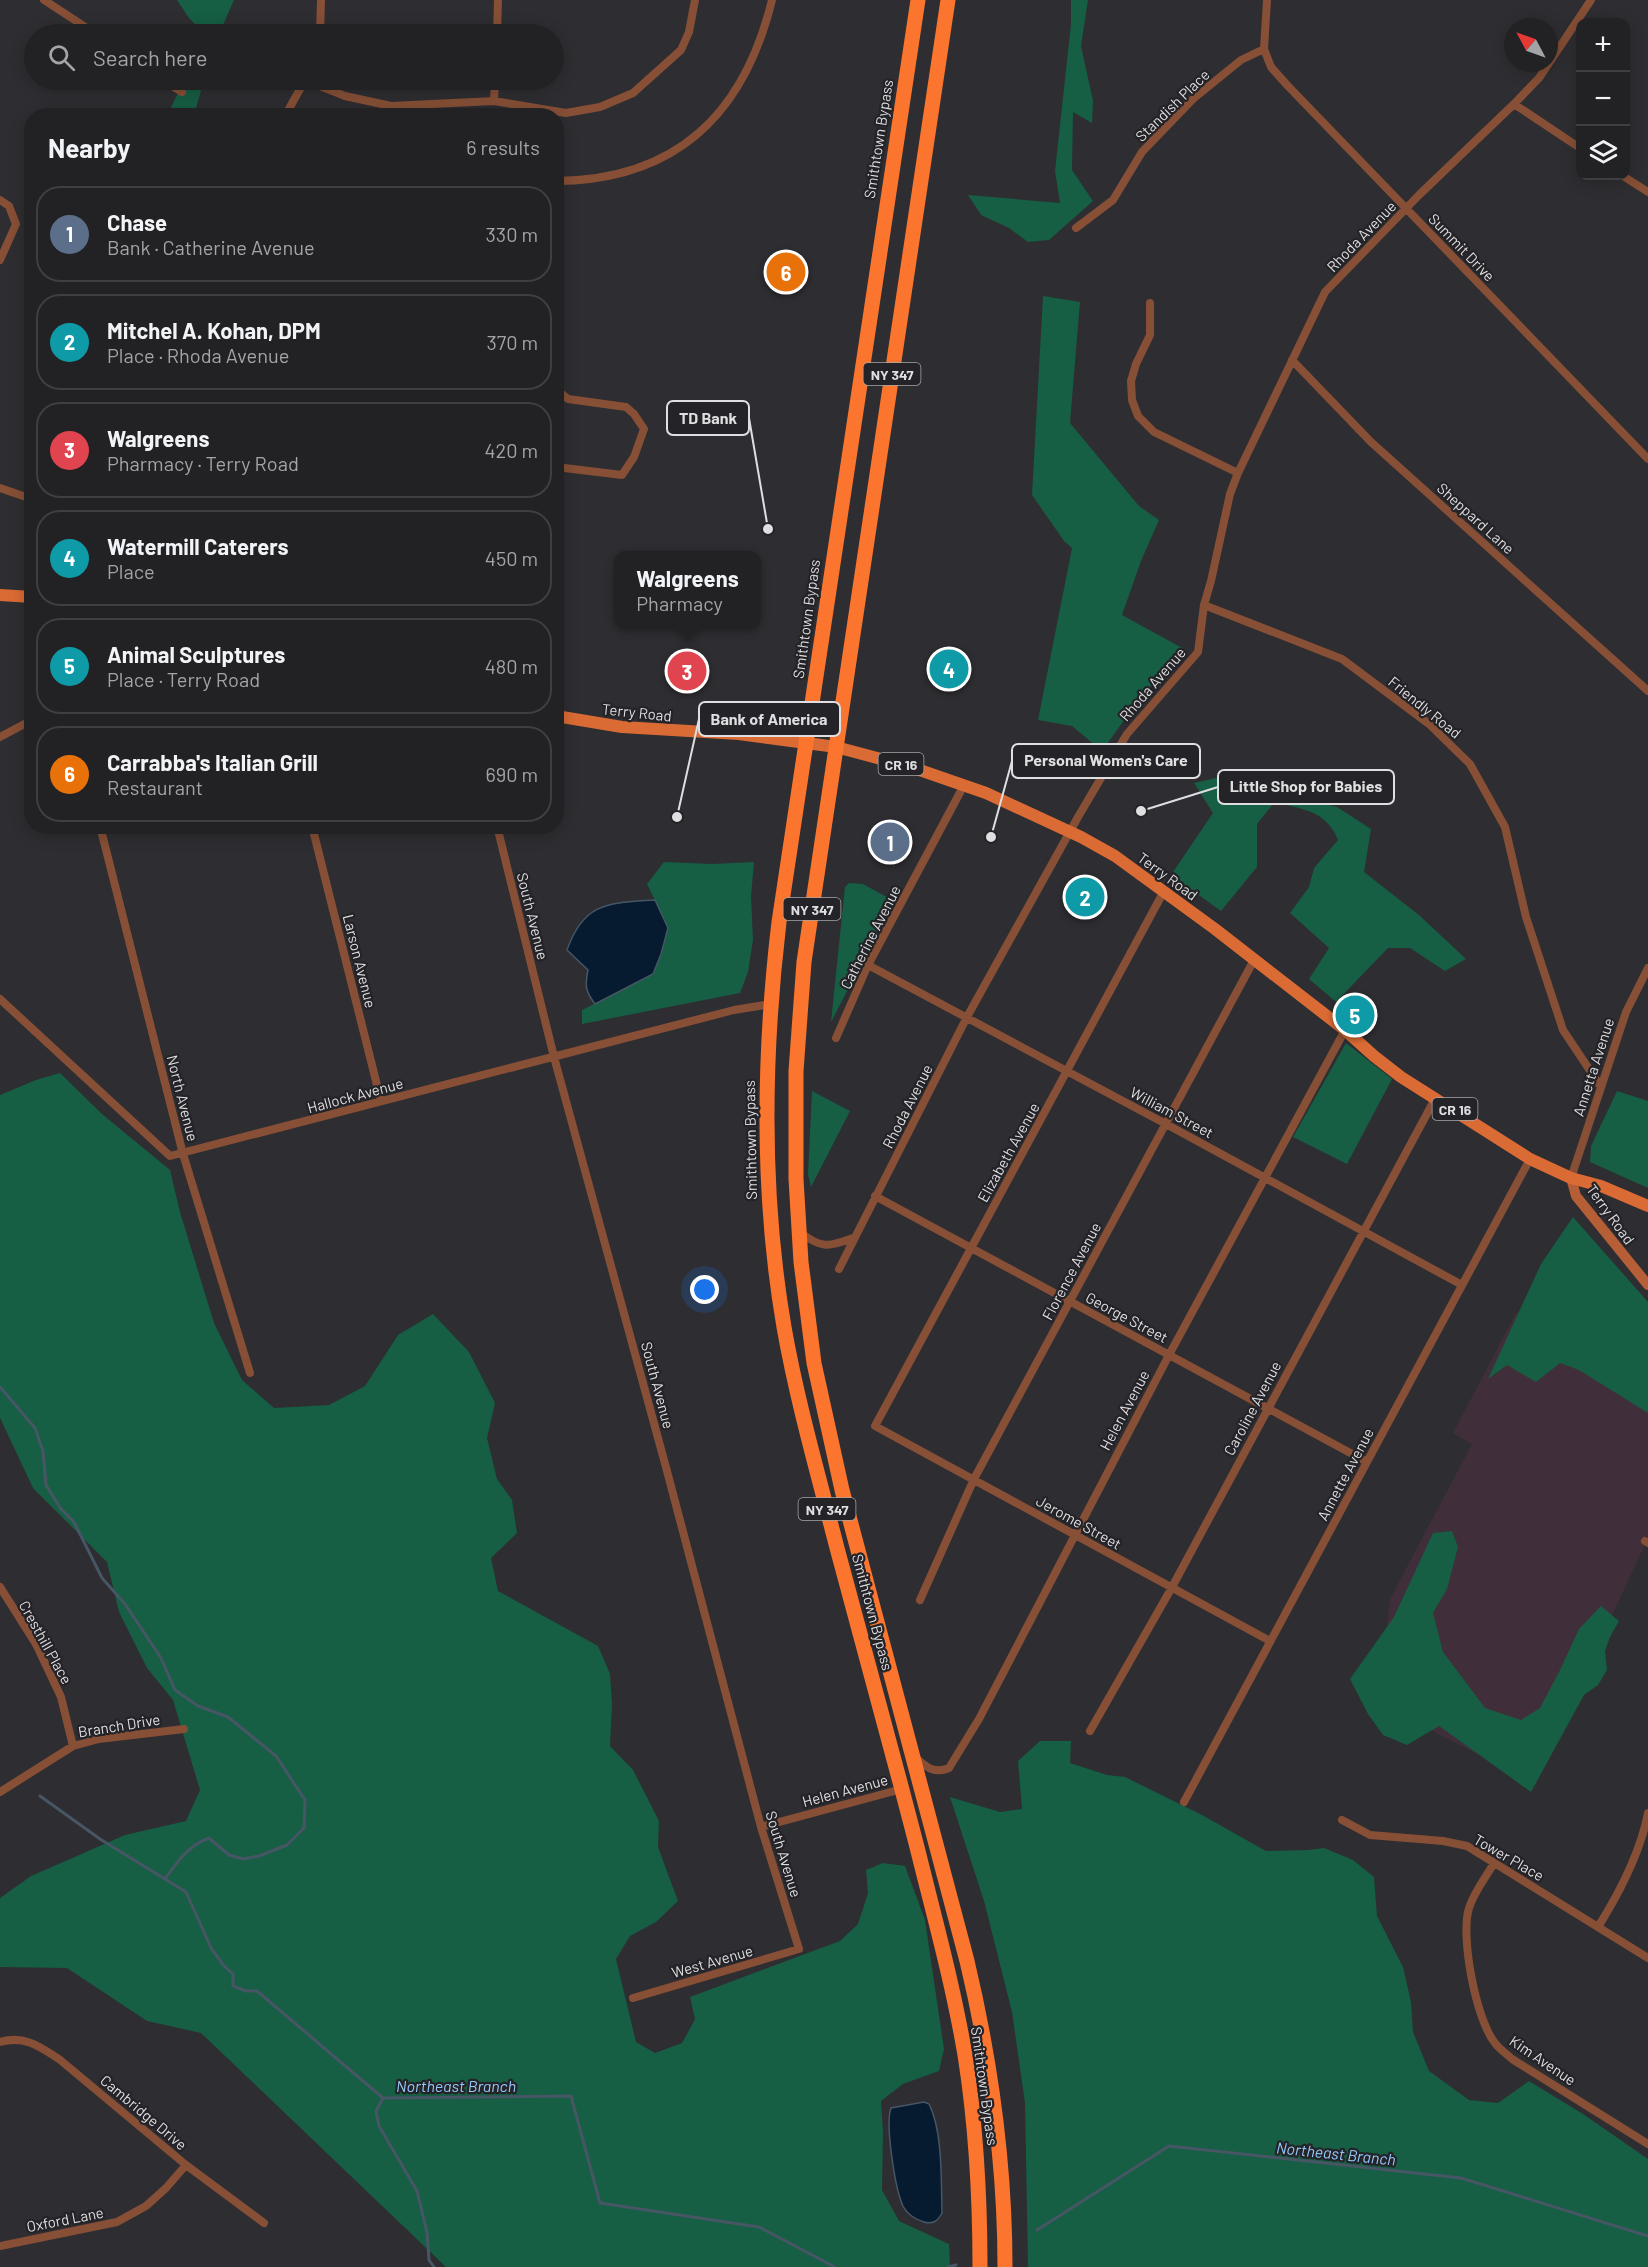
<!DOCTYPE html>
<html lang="en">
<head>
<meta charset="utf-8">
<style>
	:root { --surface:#222225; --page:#2a2a2d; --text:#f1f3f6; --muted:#a2a4a7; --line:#3f3f42; --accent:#ed8cfa }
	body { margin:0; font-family:Barlow,sans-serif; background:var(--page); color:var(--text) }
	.controls { position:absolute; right:18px; top:18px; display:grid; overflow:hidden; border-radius:12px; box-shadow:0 3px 15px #0003 }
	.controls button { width:54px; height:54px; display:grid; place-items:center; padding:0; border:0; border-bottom:2px solid var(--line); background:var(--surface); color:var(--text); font:30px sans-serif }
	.compass { position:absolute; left:1504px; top:18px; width:54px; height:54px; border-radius:50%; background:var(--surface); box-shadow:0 3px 15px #0003; rotate:311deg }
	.you { position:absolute; left:705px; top:1290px; width:21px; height:21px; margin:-15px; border:4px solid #fff; border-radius:50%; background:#1a73e8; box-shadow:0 0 0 9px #1a73e833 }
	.badge { display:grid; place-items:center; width:39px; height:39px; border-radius:50%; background:var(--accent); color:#fff; font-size:20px; font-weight:700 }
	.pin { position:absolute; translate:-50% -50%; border:3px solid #fff; box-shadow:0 2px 6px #0006 }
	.popup { position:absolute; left:614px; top:551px; width:147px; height:78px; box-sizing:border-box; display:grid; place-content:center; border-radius:12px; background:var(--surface); filter:drop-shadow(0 2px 4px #0005); font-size:20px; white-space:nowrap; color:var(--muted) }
	.popup b { font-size:22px; color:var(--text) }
	.popup::after { content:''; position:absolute; left:50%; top:100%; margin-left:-12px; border:12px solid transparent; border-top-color:var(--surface) }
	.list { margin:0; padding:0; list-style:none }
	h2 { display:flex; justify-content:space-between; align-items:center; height:78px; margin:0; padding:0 24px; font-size:26px }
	h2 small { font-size:20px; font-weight:400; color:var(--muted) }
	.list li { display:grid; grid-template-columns:39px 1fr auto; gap:18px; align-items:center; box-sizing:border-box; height:96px; margin:0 12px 12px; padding:0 12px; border:2px solid var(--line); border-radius:24px }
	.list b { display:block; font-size:22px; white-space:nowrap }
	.list p { margin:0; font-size:20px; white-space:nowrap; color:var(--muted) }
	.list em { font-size:20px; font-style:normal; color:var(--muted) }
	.icon { flex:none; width:33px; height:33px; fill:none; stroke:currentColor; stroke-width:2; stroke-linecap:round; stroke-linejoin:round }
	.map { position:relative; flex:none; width:1648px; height:2267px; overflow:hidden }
	.search { position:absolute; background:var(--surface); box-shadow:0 3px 15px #0003; left:24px; top:24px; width:540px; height:66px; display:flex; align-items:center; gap:15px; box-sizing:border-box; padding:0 21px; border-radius:33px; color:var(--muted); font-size:22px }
	.panel { position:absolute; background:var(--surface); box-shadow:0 3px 15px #0003; left:24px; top:108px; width:540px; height:726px; border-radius:24px }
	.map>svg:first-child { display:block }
	.education { fill:#402f3a }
	.green { fill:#165e44 }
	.water { fill:#061b30; stroke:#475665; stroke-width:1.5 }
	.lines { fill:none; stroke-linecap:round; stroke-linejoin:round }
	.stream { stroke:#475665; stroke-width:3 }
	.street { stroke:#864f36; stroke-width:8 }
	.secondary { stroke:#b65f36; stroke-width:10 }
	.primary { stroke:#db6b34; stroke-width:12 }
	.highway { stroke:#fc752e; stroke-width:15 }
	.labels { text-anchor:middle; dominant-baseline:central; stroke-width:4.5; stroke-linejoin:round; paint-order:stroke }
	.shield { fill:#242327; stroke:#a7a6a9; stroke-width:1.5 }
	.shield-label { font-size:14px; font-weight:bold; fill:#dfdee1 }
	.street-label { font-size:15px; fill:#dfdee1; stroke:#242327 }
	.water-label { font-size:16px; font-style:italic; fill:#94c8fc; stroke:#242327 }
	.leader { fill:none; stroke:#dfdee1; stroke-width:2 }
	.callout-dot { fill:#dfdee1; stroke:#242327; stroke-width:2 }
	.callout { fill:#242327; stroke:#dfdee1; stroke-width:2 }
	.callout-label { font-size:16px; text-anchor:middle; font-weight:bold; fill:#dfdee1 }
</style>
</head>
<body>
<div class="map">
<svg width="1648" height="2267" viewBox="0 0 1648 2267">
	<rect width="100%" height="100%" fill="#2e2d31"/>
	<!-- education -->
	<path class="education" d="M1516,1313l132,86v139l-114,245 -129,-66 -23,-40 8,-78 82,-155 -19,-11z"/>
	<!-- green -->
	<path class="green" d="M177,0h57l-15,34h-15l-15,-16z
		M1071,0h17l-7,46 12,55 -1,22 -19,-11 -1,58 21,31 -44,39 -21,2 -19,-14 -28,-13 -13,-20 92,8 -5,-32 16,-147z
		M184,80h20l-10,35 -27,1z
		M1043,296l37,6 -10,121 69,83 20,14 -18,41 -19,54 62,34 -44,49 -38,53 -30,-25 -34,-6 34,-172 -8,-7 -32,-46z
		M1242,769l54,28 41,10 34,22 -7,43 55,43 47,44 -21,12 -35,-23h-22l-52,54 -27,-23 20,-31 -39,-35 19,-26 5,-19 24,-28c-11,-29 -37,-32 -64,-37l-17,21v43l-36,44 -50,-36 42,-62 -19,-30 22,-5z
		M664,862l48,2 42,-2 -3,34 2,44 -5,32 -8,21 -158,31v-14l42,-21 44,-61 -21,-44z
		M849,883l14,1 31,17 -63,121 14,-135z
		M1346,1043l46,36 -45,85 -54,-27z
		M60,1073l42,41 68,56 10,42 34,111 28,57 32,28 55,-3 36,-19 33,-51 35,-21 36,38 26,51 -8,35 10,41 15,21 5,33 -26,25 7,33 100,55 12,28 2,30 -2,42 23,24 26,51 -1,26 20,54 -22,21 -26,14 -14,23 20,83 19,11 27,-10 13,-24 -5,-22 150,-56 18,-17 10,-31 -2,-23 17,-7 22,3 20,54 19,129 -5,22 -36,13 -22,17 2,32 -1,57 17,31 50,23 1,23h-504l-245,-234 -54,-12 -80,-53 -67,-1v-69l31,-22 94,-41 61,-14 14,-31 -27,-90 -26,-32 -28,-56 -12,-50 -74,-74 -33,-70v-323l36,-15z
		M812,1091l38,20 -39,76 -3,-13z
		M1617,1091l31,10v87l-58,-26 1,-16z
		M1573,1217l75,85v111l-69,-43 -19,-7 -24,19 -29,-17 -19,14 53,-115z
		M1452,1531l6,16 -11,42 -14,24 10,39 42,56 36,12 19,-12 20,-38 19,-41 22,-23 18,15 -9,16 -5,14 2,19 -9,15 -14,10 -53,97 -92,-66 -32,19 -24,-10 -15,-21 -18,-35 44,-62 39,-84z
		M1040,1741h31l-1,22 37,12 18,2 77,38 64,36 43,-1 15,-2 29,12 21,17 3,39 26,51 8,35 2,30 16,39 40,29 29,3 31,-22 54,33 65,45v108h-620l-3,-164 -13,-91 -28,-111 -34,-104 50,15 22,-3 -4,-48z"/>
	<!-- water -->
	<path class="water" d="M655,900l13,28 -7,26 -8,20 -58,30c-10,-13 -10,-19 -7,-34l-21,-20c17,-49 43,-47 88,-50z
		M924,2102l5,2c14,27 12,78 13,109 -4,7 -8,12 -18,9 -8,-2 -17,-8 -21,-16 -8,-17 -18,-82 -12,-98z"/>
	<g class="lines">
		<!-- stream -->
		<path class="stream" d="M0,1387l35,41 8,23 3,34 15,24 13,13 28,56 23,26 36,54 14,32 23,16 30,11 48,39 29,44 -1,28 -17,17 -28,11 -16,3 -14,-4 -20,-17c-20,7 -32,24 -44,41
			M40,1796l60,43 86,53 25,56 13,18 9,8v12l13,5h11l126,107 188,-2 29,107 159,24 76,40
			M383,2098l-7,13 3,15 38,65 10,41 2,28 5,7
			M1037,2230l132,-84 292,32 187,58
			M948,2267l8,-2"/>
		<!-- street -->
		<path class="street" d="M44,0l52,34
			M320,34l1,-34
			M497,34l1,-34
			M1264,49l7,18 16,18 361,374
			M1549,63l42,-63
			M163,80l19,12
			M305,80l40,16 46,10 103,-5 72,12 34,-6 33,-14 48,-43 8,-18 6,-32
			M494,101l1,-21
			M1514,104l66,44
			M285,116l20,-36
			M1623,176l25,16
			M556,181c121,-1 188,-67 216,-181
			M0,200l9,6 7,18 -16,36
			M1076,228l37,-28 29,-48 51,-53 48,-39 23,-11 3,-49
			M1150,303v32l-14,29 -5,17 1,19 6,16 16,16 84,41
			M1292,360l79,82 277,249
			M556,389l12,10 58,8 8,7 10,15 -10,28 -12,18 -66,-8
			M0,488l32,11
			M1204,605l138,54 87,65 41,40 35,63 21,90 37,113 38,57
			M0,737l32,-17
			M100,826l83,328 67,219
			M312,826l69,275
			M497,826l57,231 113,414 94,356 38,122 -166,49
			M1164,891l-289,535 395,215
			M868,965l298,159 296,161
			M0,999l170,157 564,-146 37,-6
			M836,1038l32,-73 96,-180
			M1571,1178l55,-166 22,-44
			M875,1196l492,266
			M800,1232c21,17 29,15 53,6
			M839,1269l128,-252 111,-200 49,-83 71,-82 6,-47 7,-24 19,-87 8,-21 87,-181 94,-97 95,-91 25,-26 10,-15
			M1645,1541l3,2
			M0,1587l36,57 25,53 12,49
			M920,1600l54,-121 280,-519
			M1090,1731l81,-142 265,-492
			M916,1758c11,10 19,16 33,10l30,-49 190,-364 176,-325
			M0,1792l73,-46 26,-7 85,-10
			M1184,1802l346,-643
			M1342,1820l28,15 73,6 24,5 181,112
			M761,1827l141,-38
			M1494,1863c-8,14 -20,29 -25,45 -9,28 7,112 26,135 4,6 12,11 17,16l136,85
			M1598,1927c22,-35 42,-73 50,-114
			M0,2042c24,-7 39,4 59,17l127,106 78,58
			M0,2246l117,-24 29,-16 20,-18 20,-23"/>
		<!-- secondary -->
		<path class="secondary" d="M1571,1178l5,18 72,89"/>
		<!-- primary -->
		<path class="primary" d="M0,595l32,2
			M556,716l66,11 117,7 97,13 75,20 75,26 95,44 34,19 100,73 130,101 29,26 27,21 129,82 41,19 30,8 47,20"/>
		<!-- highway -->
		<path class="highway" d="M918,0l-139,922c-16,135 -18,271 5,405 13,74 34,147 53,221 27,99 54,199 80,299 17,69 36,137 48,208 11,70 15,141 15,212
			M948,0l-144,962 -8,109v108l5,83 13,101 28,127 125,471c24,101 38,202 38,306"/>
	</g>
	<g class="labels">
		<!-- shield labels -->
		<g class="shield">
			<rect x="863.5" y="363" width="57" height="22" rx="4.5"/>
			<rect x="878.5" y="753" width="45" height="22" rx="4.5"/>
			<rect x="783.5" y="898" width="57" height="22" rx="4.5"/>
			<rect x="1432.5" y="1098" width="45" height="22" rx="4.5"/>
			<rect x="798.5" y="1498" width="57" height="22" rx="4.5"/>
		</g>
		<g class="shield-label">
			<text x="892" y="374">NY 347</text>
			<text x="901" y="764">CR 16</text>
			<text x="812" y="909">NY 347</text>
			<text x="1455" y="1109">CR 16</text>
			<text x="827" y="1509">NY 347</text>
		</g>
		<!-- street labels -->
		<g class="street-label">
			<text transform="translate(1172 105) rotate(-44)">Standish Place</text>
			<text transform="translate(878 139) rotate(-81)">Smithtown Bypass</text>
			<text transform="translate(1361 236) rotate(-46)">Rhoda Avenue</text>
			<text transform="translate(1462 247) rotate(46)">Summit Drive</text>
			<text transform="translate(1476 518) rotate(42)">Sheppard Lane</text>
			<text transform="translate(806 619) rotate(-82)">Smithtown Bypass</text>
			<text transform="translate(1152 684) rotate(-49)">Rhoda Avenue</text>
			<text transform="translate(1425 707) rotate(39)">Friendly Road</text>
			<text transform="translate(637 712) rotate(6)">Terry Road</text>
			<text transform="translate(1168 876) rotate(36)">Terry Road</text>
			<text transform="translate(533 916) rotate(76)">South Avenue</text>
			<text transform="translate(870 937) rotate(-63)">Catherine Avenue</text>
			<text transform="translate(360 961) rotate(76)">Larson Avenue</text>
			<text transform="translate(1593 1067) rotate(-72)">Annetta Avenue</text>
			<text transform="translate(355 1095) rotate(-15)">Hallock Avenue</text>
			<text transform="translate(183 1098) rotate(76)">North Avenue</text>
			<text transform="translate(907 1106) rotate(-63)">Rhoda Avenue</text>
			<text transform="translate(1172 1112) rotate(28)">William Street</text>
			<text transform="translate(750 1140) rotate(-91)">Smithtown Bypass</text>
			<text transform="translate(1008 1152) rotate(-61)">Elizabeth Avenue</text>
			<text transform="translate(1611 1214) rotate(54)">Terry Road</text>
			<text transform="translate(1071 1271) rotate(-62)">Florence Avenue</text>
			<text transform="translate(1127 1317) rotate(28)">George Street</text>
			<text transform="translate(658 1385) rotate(75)">South Avenue</text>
			<text transform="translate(1252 1408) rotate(-62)">Caroline Avenue</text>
			<text transform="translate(1124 1410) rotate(-62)">Helen Avenue</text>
			<text transform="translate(1345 1474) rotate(-62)">Annette Avenue</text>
			<text transform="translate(1079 1522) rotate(29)">Jerome Street</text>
			<text transform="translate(873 1612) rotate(75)">Smithtown Bypass</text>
			<text transform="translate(46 1642) rotate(61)">Cresthill Place</text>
			<text transform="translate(119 1725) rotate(-9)">Branch Drive</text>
			<text transform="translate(845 1790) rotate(-15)">Helen Avenue</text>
			<text transform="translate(784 1854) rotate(73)">South Avenue</text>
			<text transform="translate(1509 1857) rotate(30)">Tower Place</text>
			<text transform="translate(712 1961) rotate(-16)">West Avenue</text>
			<text transform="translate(1543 2060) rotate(34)">Kim Avenue</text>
			<text transform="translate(985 2086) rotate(82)">Smithtown Bypass</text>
			<text transform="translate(144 2112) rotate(40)">Cambridge Drive</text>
			<text transform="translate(65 2219) rotate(-11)">Oxford Lane</text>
		</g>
		<!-- water labels -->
		<g class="water-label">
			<text x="456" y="2085">Northeast Branch</text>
			<text transform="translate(1336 2153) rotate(6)">Northeast Branch</text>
		</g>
	</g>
	<!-- callouts -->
	<path class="leader" d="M768 529L749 418M677 817L699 719M991 837L1012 761M1141 811L1218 787"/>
	<g class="callout-dot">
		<circle cx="768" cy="529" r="6"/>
		<circle cx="677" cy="817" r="6"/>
		<circle cx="991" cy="837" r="6"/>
		<circle cx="1141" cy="811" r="6"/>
	</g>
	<g class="callout">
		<rect x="667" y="401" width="82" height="34" rx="6"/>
		<rect x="699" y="702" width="141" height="34" rx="6"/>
		<rect x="1012" y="744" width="188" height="34" rx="6"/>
		<rect x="1218" y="770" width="176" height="34" rx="6"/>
	</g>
	<g class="callout-label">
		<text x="708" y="424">TD Bank</text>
		<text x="769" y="725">Bank of America</text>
		<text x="1106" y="766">Personal Women's Care</text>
		<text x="1306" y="792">Little Shop for Babies</text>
	</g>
</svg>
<div class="controls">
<button>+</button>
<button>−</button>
<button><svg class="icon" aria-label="layers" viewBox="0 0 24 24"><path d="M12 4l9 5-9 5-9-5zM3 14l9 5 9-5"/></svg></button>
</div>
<svg class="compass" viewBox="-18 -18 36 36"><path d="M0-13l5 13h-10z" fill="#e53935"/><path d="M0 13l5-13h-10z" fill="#a2a4a7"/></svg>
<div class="you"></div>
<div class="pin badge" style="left:890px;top:842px;background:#5c6f8a">1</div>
<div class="pin badge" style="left:1085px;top:897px;background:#0f9aa8">2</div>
<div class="pin badge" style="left:687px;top:671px;background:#e0444e">3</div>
<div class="popup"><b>Walgreens</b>Pharmacy</div>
<div class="pin badge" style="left:949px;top:669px;background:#0f9aa8">4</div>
<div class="pin badge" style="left:1355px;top:1015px;background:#0f9aa8">5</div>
<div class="pin badge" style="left:786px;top:272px;background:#e8710a">6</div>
<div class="search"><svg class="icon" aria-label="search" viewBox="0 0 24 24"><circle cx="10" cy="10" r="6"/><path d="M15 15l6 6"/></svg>Search here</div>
<section class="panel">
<h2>Nearby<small>6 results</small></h2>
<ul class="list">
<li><span class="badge" style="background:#5c6f8a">1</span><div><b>Chase</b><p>Bank · Catherine Avenue</p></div><em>330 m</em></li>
<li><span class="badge" style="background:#0f9aa8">2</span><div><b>Mitchel A. Kohan, DPM</b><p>Place · Rhoda Avenue</p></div><em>370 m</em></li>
<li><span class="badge" style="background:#e0444e">3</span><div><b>Walgreens</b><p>Pharmacy · Terry Road</p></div><em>420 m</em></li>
<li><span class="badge" style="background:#0f9aa8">4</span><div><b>Watermill Caterers</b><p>Place</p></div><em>450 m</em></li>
<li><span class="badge" style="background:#0f9aa8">5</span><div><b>Animal Sculptures</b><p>Place · Terry Road</p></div><em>480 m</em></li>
<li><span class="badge" style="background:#e8710a">6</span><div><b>Carrabba's Italian Grill</b><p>Restaurant</p></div><em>690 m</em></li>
</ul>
</section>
</div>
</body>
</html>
